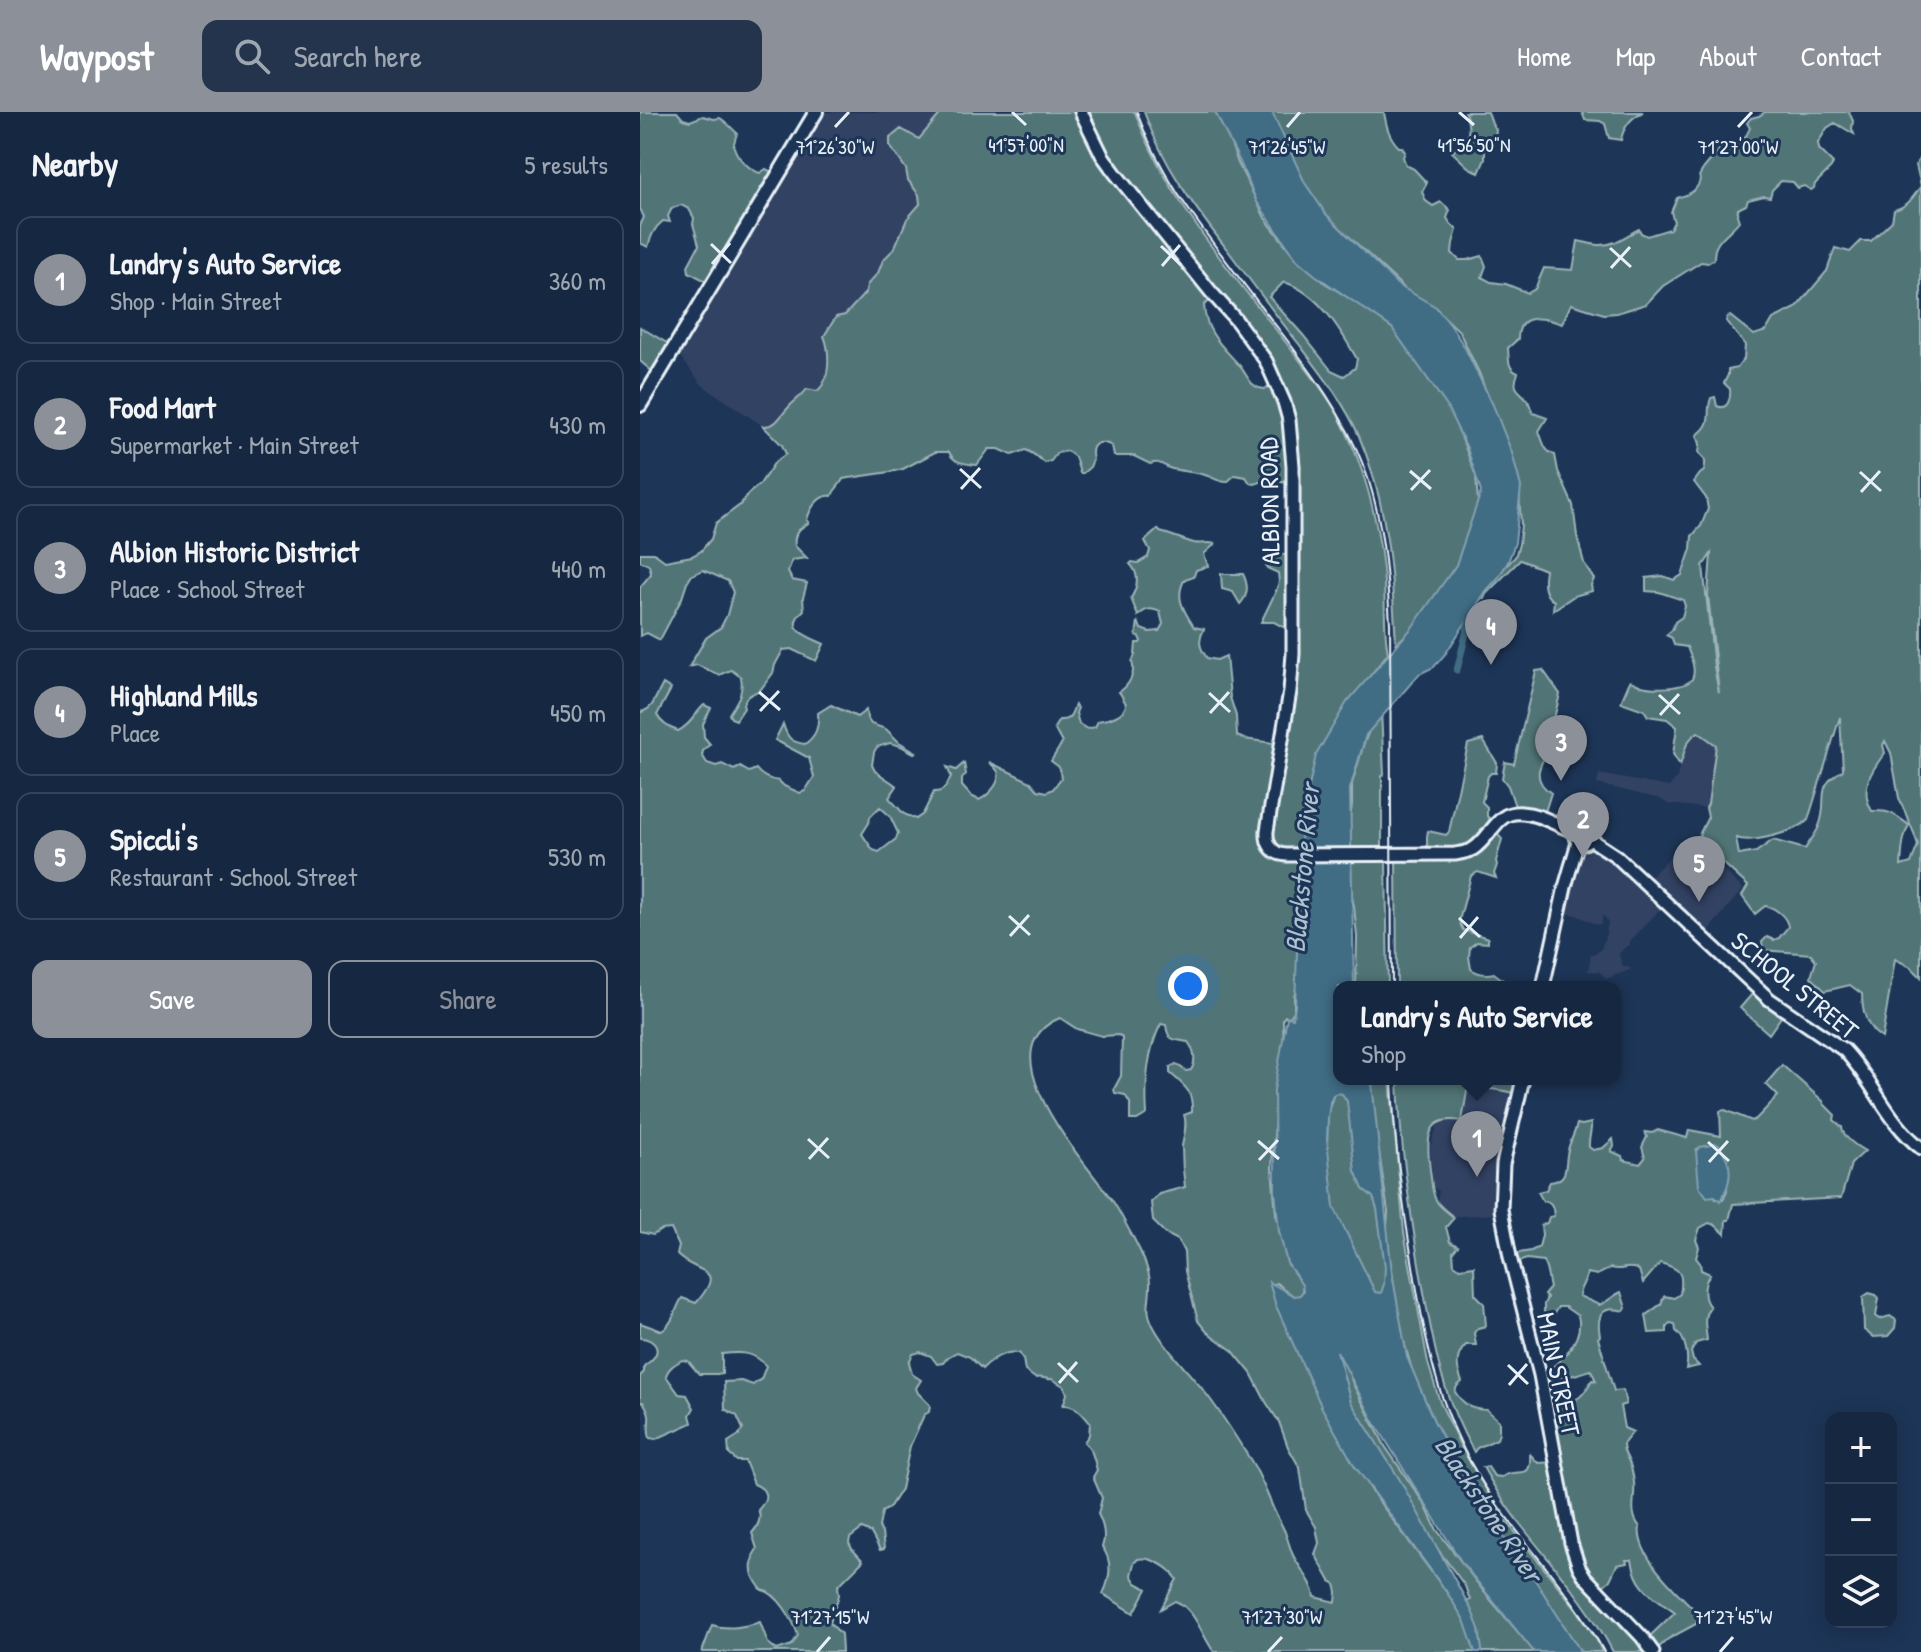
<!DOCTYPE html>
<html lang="en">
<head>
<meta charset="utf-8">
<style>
	:root { --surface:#162841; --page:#23344c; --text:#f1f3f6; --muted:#9ea6b1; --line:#35445a; --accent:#8c9099 }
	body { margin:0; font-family:"Patrick Hand",sans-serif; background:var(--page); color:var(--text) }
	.controls { position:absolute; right:24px; bottom:24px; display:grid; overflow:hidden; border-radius:16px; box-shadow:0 4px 20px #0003 }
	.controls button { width:72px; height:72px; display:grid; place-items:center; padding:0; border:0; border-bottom:2px solid var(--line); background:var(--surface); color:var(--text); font:40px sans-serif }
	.you { position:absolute; left:548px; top:874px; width:28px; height:28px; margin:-20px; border:6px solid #fff; border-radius:50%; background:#1a73e8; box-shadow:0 0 0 12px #1a73e833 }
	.badge { display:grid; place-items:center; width:52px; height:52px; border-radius:50%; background:var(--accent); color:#fff; font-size:26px; font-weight:700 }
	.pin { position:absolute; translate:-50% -66px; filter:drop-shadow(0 2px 4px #0008) }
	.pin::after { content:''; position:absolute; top:42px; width:28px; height:24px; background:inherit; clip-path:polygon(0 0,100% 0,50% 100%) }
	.popup { position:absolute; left:693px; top:869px; width:288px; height:104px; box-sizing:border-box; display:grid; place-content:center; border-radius:16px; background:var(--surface); filter:drop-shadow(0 2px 6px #0005); font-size:26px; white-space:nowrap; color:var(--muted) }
	.popup b { font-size:30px; color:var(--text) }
	.popup::after { content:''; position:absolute; left:50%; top:100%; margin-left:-16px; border:16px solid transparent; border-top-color:var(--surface) }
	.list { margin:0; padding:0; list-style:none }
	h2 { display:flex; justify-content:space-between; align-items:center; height:104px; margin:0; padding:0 32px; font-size:34px }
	h2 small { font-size:26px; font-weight:400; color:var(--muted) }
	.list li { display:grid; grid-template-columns:52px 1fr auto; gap:24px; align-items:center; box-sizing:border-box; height:128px; margin:0 16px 16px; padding:0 16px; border:2px solid var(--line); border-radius:16px }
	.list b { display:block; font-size:30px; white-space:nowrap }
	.list p { margin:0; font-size:26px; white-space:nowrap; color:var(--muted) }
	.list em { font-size:26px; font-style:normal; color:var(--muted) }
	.actions { display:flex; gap:16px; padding:24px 32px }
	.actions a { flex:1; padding:18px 0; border:2px solid var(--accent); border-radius:16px; text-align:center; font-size:28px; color:var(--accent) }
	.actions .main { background:var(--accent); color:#fff }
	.icon { flex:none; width:44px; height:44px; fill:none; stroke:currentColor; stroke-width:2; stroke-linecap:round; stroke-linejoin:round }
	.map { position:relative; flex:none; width:1281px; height:1540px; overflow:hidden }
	header { display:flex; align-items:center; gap:48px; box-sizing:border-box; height:112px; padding:0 40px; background:var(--accent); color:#fff }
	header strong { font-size:38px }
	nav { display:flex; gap:44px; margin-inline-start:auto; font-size:28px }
	.search { width:560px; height:72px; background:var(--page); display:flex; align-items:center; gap:20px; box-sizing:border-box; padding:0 28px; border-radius:16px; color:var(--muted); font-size:30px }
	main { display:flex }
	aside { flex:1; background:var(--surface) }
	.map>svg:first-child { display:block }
	.built { fill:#324263 }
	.green { fill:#517576; stroke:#9cb3b7; stroke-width:2; fill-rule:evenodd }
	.water { fill:#406c84; stroke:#83a1b2; stroke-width:2; fill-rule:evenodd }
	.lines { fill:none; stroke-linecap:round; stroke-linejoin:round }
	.canal { stroke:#406c84; stroke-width:7 }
	.secondary-casing { stroke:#e8f1f8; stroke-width:17 }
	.primary-casing { stroke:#e8f1f8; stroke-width:18 }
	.secondary { stroke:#1d3557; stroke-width:11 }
	.primary { stroke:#1d3557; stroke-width:12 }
	.rail { stroke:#e8f1f8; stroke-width:2 }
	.ticks { fill:none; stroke:#e8f1f8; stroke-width:3 }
	.labels { text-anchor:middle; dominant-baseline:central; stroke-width:6; stroke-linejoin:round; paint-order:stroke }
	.street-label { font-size:26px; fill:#e8f1f8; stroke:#1d3557 }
	.water-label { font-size:28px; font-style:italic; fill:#adc2cf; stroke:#1d3557 }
	.ticks-label { font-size:20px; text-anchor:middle; fill:#e8f1f8; stroke:#1d3557; stroke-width:6; stroke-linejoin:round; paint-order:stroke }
</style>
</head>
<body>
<header>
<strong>Waypost</strong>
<div class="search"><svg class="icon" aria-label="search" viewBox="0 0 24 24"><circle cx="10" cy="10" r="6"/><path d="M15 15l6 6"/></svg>Search here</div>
<nav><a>Home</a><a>Map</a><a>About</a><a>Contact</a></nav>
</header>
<main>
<aside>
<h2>Nearby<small>5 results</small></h2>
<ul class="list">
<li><span class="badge">1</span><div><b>Landry's Auto Service</b><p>Shop · Main Street</p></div><em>360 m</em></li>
<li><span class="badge">2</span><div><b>Food Mart</b><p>Supermarket · Main Street</p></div><em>430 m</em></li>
<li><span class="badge">3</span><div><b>Albion Historic District</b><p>Place · School Street</p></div><em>440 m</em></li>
<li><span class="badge">4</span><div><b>Highland Mills</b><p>Place</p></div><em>450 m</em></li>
<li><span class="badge">5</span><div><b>Spiccli's</b><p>Restaurant · School Street</p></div><em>530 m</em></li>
</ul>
<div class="actions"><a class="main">Save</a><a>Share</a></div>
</aside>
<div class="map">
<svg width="1281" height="1540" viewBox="0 0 1281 1540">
	<rect width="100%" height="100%" fill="#1d3557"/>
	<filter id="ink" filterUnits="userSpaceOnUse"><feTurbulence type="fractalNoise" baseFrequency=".0125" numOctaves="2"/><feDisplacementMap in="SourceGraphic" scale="16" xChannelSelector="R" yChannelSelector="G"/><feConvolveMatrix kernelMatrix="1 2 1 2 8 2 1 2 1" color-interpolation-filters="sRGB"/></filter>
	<g filter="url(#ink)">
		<!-- built -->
		<path class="built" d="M177,0h125l-7,11 -37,37 8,9 2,11 11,15 1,9 -13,15 -13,30 -11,11 -5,13 -11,12 -1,7 -21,23 -16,31 -2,13 1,13 -6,16 -5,3 -10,-2 -6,8 -13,11 -11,14 -8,4h-6l-61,-41 -26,-34z
			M1058,620l18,13 -10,63 -38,-4 -8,-5 -63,-15 2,-10 70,13 8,-10 8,-32 5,-8z
			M942,722l17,9 46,40 44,-47 54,53 -41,49 -37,-34 -36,38 1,3 -5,2 -6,7 3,11 10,4 -26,10 -6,-7 -12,-1 3,-17 5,-1 5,-4 4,-12 3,-14 -3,-6 -3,-1v7l-4,2 -22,-10 -15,-2 10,-48z
			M830,974l35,5 15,4 -9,37 -18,-6 -3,1 -2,5 -24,-3 -2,-4 5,-34z
			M813,1002l15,24 39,6 -10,70 -55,3 -5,-16 2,-10 -6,-4 -3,-40 9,-27z"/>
		<!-- green -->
		<path class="green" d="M0,0h37l6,7 7,2 13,-5 11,3 6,-1c7,4 11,10 17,15 -1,5 -4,10 -3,14 3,11 16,23 26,26l6,-4 13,7 -66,109 -24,-13 -1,-6 11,-21 -6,-21 1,-6 -5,-9 -8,-4 -9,3 -4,8 2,6 -7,-1c-9,7 -12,15 -15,26l-8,-4v-17l4,-9 -4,-8z
			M302,0h193c32,88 96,159 152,232 17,22 36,44 50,69 26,48 40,102 46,156 3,26 0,60 5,84l-30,38 -39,62 -14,52 -6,172 -5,19v15l-4,6 -5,-1 -2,3 1,40 -9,60 -3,49 4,46 7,23 20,48 -2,11 -6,1 -19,-14 -3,2 97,203 8,12 70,94 9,8 13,-2 -5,-14 -37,-50 -76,-127 -16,-55 1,-2 7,7 9,25 32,62 40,59 12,25 48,63 50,59h-321c-12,-16 -19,-44 -39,-51l-14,8 16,-30c-7,-11 -26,-23 -39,-20l-4,4 -3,12 5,8 11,6 -13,24 -31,-19c7,-15 10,-33 -1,-47 4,-10 1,-23 -4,-33l4,-16 -9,-21 4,-7c-3,-10 -4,-21 -13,-28l5,-7 1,-12c-7,-9 -15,-19 -27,-18l4,-11 -2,-7 -13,-8c-6,1 -10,-3 -17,-1l-10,-7 -2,-12 -4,-6c-14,-3 -28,7 -37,16l-12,-12 -13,-5 -9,5 -5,6 -6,1 -6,-8 -11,-4 -7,2 -4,8 3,12 9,6 -5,8 2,5 12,12 -1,7 -5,3 -14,31 -9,43 -12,19 -7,4 -3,15 3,6 2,16 -4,1 -9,-17 -9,-4 -12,9 -1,5 3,6 11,12 -25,25 1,9 -9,28 11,11 1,18h-140l10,-27c17,5 31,2 48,-3l8,21 9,7 15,-5 6,-10c-5,-15 -20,-42 -36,-45 -8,-10 -14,-20 -8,-32l-1,-2 4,-7 -5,-16c6,-6 10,-16 6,-23 10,-11 11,-20 -4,-26l-9,-23h-8l-8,-7 -1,-12 11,-7 4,-6 -6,-13 -12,-7 -1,-27 17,-1 12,4 8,-6 5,-13c-12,-15 -27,-14 -44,-12v20h-23l-11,-13 -6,-1c-7,4 -14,8 -16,16l13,18 8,1 7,13 -4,7 2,8 -36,16 -6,-1c-5,-17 5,-19 -7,-36l-3,1v-27l4,-4v-6c4,-3 7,-5 10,-9 8,-11 -4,-19 -14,-19v-15l22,8c11,-7 13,-22 20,-33l14,5c32,-37 1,-28 -19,-48l2,-9 -8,-17 -10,1 -8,5 -13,-3v-521l2,1 6,-3 4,-4 11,-21 8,5 -14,26c4,8 12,13 21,16 13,-6 17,-18 26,-26l7,3 -8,16 1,13 6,7 -7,7 -1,4 5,8 9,3 6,-2 12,6 6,-3 9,5 7,-3c6,8 14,11 23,12l5,5 16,7 5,-2 9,-14 -5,-19 -34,-18 8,-16c4,13 7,18 22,20 11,-8 14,-17 13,-31l13,-8 26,12 9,-7 1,8 4,6 15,5 13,13 17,10 -2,1 -13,-7 -11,-3 -13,4 -3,5 -2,13 3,6 22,15 -8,12 15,16 12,5 7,-5 11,-22c11,0 13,-7 17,-16l-4,-9 9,3 8,-7 2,11 -4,5v7l9,10 8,4c9,-4 22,-17 19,-28 -1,-3 -6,-7 -9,-10l42,20 7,8 9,2 6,-3 8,-11 -2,-11 -8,-6 11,-18 -8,-15 5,-8c12,1 12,-6 16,-15l3,3 -2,5 3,11 8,5 8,-2 3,-6c9,-1 28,-6 28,-17 -1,-2 -5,-10 -7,-12 10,-6 17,-19 13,-30l3,-7 1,-12h4l1,-2 -2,-4 -3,-1 2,-15 3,8 8,3 10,-1 4,-7 -3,-12c-9,-5 -15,-3 -22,4l-7,-18c7,-11 9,-24 -1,-34l2,-2 6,1 10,-6 2,-7 -5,-9 13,-12 2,3c12,3 23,8 34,11 9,2 12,-2 21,1l-11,10 4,12 -12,4 -2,6 -9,3c-11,18 -1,32 9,48l10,2c-6,12 -5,18 3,29l10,2 9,-4 4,41 6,19 1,20 7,3 37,5 12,-112 -19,-10h-13l15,-31 3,-9 -1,-9 -11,-5 -3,-7 1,-7 28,1 1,-72 -31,-2 -8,3 -5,-1 -4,-6 -11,-2 -8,7c-8,0 -11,-3 -19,-6 -13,-5 -27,-4 -39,-8 -9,-4 -9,-7 -19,-4l-16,-8h-20l-2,-10c-14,-7 -23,-2 -19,14l-3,7 -7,6h-3l-5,-16 -8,-6 -10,2 -6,8 -6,2c-6,-5 -12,-10 -19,-13l-14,5 -13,-6h-10l-12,16c-12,-2 -23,-1 -28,-13h-14l-32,17 -13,3 -47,7c-3,7 -9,10 -11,17 -13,-2 -22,12 -25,24l2,3c-10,5 -16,11 -14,23l12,12 -15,2 -4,12 4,8 15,3 -4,15 1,12c-22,19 5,27 20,34l-8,17 -25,-12 -8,1 -8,15 -2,8 -12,16 -14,8 -4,7 1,4 -8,12 -5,-2 -2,-4c8,-13 15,-21 12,-37l-10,-7 -12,5 -22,-10 -8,2 17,-29 15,-11 6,-12 6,-23 -5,-11 -25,-11 -11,5 -5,8 -5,15 -22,42 -13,-7 -7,3v-49l11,-13 -2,-9 -9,-4v-8h14l11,8 27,-5 9,-5 10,-12 5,-16 24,-18 8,-11 12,-10 15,-22 11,-8 -4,-9 -19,-19c14,0 16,-9 25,-18 6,-7 13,-11 19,-19l10,2c14,-10 13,-41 7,-55l12,-19 9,-2 21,-23 1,-7 11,-12 5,-13 11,-11 13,-30 13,-15 -1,-9 -11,-15 -2,-11 -16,-23v-8l11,-9 18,10zM576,184l60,84 -11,9c-16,-1 -17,-14 -26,-24 -17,-19 -34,-33 -35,-60zM240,695l10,9 8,17 -2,6 -17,13 -6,-2 -11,-16 7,-11 1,-6zM420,906l17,11 25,7 17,-1 3,3 -1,38 -7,13 1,4 10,2 5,8v17h7l10,-6c-2,-30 0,-63 14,-90l5,1c2,17 8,14 22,17 6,8 9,19 3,28l-5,1 -10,-7 -6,3v6c15,13 23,18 22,39l-8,3c4,10 -1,22 -2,32 0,14 1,27 3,40l-26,7 -8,8 2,19 13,13 12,6 6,12 1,19 13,50 9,11 26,19 18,22 15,29 13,20 9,25 12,21 6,42 10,17 3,16 -4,11 15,27 5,3 2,8 -1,10 -21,-5c-2,-16 -15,-27 -22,-42 -3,-7 -5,-15 -8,-23 -3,-7 -7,-14 -11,-22 -8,-18 -14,-37 -26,-54 -14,-22 -28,-45 -44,-65 -17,-21 -36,-39 -49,-62 -12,-21 -4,-26 -5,-47 -1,-14 -10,-32 -17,-45 -7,-12 -13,-25 -21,-37 -25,-36 -131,-149 -52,-182z
			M504,0h75l19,51 27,55 27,35 33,30 32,20 38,27 56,80 25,66 2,26 -11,46 -37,65 -34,31c-4,-73 -8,-139 -37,-208 -15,-34 -38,-63 -60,-92 -24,-30 -47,-61 -70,-92 -34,-44 -66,-87 -85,-140zM644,170c35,11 56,47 73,77l-2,9 -11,8 -13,-6 -28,-35 -34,-38z
			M628,0h116c2,13 5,26 15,35h3l3,5 -2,5 3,8 8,4 13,14 -5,9 4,9 7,5 8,-4 9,8 -3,8 3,5 7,7 -4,13 -1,10 7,7h9l14,-4 4,10 -4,11 9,5 15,2 22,9 7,-4 9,-21 29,2 5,-29c7,1 14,4 21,4 15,1 28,-10 40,-16l2,4 6,3 23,-7 4,-7 -3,-10 6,-14c9,-3 18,-5 22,-15 3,-10 -3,-2 3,-12 6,-9 15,-16 21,-27l7,4c9,-2 17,-12 20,-20l-3,-5 4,-5 8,-2 6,-4h84l4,9 -1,8 2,5 -19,-11 -8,5 -9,15 1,6 14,14 -2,5 -16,16 -1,4 -3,2 -7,-4 -6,2 -5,-6 -12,-1 -9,9 -2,7 -6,-1 -16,4 -2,5 -8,4 -1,6 2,6c-10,13 -26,19 -25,38l-6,4 -7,-1 -38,24 -17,18 -29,9 -13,1 -33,-10 -9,20c-17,-6 -44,-13 -44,15l-10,9c1,10 -1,21 10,25 -7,18 2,16 10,28 2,4 3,8 5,12l14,5 -8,13c4,10 5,21 16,24l3,16 15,34 4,31 7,27 10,16 -3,6 1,6 -18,5 -21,14 1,-9c-12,-6 -11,-20 -9,-31l-25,-10 -34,34 -2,5h-3l6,-14 28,-28 4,-13 2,-19 -3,-49 -39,-103 -20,-42 -23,-22 -30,-19 -84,-79 -23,-32z
			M825,0h23l5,14 3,3 -1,8 -7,2 -3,5v15l-6,14 -11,-6 -16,-15c17,-11 20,-20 13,-40z
			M942,0h61c-12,5 -20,16 -22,28l-12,-2 -4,-14 -5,-3 -15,-1z
			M1281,43v822l-10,-10 -16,-8 -13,79c-16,-10 -20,-26 -20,-44l-12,-9 -25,6 -14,-14 5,-16 -5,-7 -48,-4 -1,-8 5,-5 7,3 5,-2 9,-11c-1,-10 -13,-20 -23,-21l-10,8 -13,-18 6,-10 -40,-37 -9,-14 9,-18 -2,-9 2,-4 8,-59 -18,-13c-15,11 -12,19 -18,33l-7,-11 4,-27 -10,-8 -19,-3 -4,-6 -23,-8 9,-21c4,1 8,4 12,5 10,3 43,3 50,-7 5,-9 -2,-24 -5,-32l-13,-2 -2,-7 -6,-3 6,-5 3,-8 7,-5 3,-11 -2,-6 -24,-8 -13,-1v-13l17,-2 11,4 8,-5 9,-26 1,-13 9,-10 7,-17 -2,-11 -12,-16 6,-8 4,-3c2,-8 2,-12 -5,-18l1,-9 -3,-9c18,-13 8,-21 14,-37l4,-1 2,9c11,5 14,-8 13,-17l-6,-6 4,-8v-5l9,-2 7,-9 1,-14 -19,-24 1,-3 3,-2 24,19 12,-4 7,-12 23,-11 31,-37 8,-23 15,4 11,-11h10l21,-20 2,-11c15,-4 18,-12 27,-24l-5,-21zM1071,442l-3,41 11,98 -5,-27 -11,-100zM1200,605l3,53c-31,18 -13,29 -24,56 -3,8 -9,15 -14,23l-32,-9 -17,12 -17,3 -3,-17c16,6 60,-6 72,-18zM1245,629l6,12 8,45 15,35 4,12 -7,18 -10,3c1,-13 1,-28 8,-41 -14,-10 -18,-15 -37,-14 -13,-22 -1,-40 13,-58l-2,-8z
			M0,215l32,19 -18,27 -14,-12z
			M581,462h22c5,10 6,21 -3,30l-7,-12 -11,-3z
			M903,558l17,24 -8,33 4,12c-11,19 -30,37 -5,54l-8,25 -26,-6 -9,-26 -6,-8 3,-16 9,2 22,-93z
			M741,597l3,66 -2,1v75l4,10 2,126h-32l1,-50 -3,-31 -3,-13 -2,-68 3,-20v-21l12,-41 8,-19z
			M843,628l14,23 -1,10h-5l-3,3 -6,26 5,5v9l9,9 -3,5 9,9 -6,22 1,4 -3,9 2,4 -18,-6 -7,4 -12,45 4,9 25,8v5l-11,-1 -7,5 -1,10 2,12c7,5 15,6 23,4l9,7 -3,7h-103l-1,-132 31,-3v-16l1,-5 18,4 3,-3 19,-88z
			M1113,881l28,24 -12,17 -29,-26z
			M1142,953l41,36 1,3 11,11 -1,5 8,7c1,11 14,19 23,24l-14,13 -10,34 -108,6 -4,16h-3l-1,14 -10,-9 -6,-2 -9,5 -4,12 3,7 -3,11 4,5 1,7 9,4c-7,10 -8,24 0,33 -8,9 -4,22 -3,33l-11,3 -5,9 2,8 6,6 -13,3c3,-11 0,-31 -10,-38l-1,-7 -5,-1 -3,3v6l-18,1 -3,-18 15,-11 3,-8 10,2 6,-4c4,-21 0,-26 -20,-31l-17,20 -4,-13c-12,-6 -18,2 -28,-2l-14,7 -10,-2c-1,10 -7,12 -8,23l20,9c9,-3 13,-9 22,-13l5,16 -2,3c-22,-6 -28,4 -24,25l-2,2 16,53 9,-1 3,14 -6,2 4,22 9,4 -10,12c0,8 3,11 6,18 3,6 4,14 5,20 2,16 -6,31 6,45 -5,29 40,68 60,88l-4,9 -28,15 -14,13h-41c-25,-49 -63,-89 -96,-132 -13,-16 -24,-35 -34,-53h5l6,9 8,1c15,-11 30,6 28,-23l8,9 17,-1 -7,-67 14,8c17,-1 22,-9 30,-23l4,1 -5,-11 -50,15 -1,-10c19,-10 45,-36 38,-59l-13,-9h-7l-5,8 -4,1 -5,-4v-8l3,-6 -3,-3 6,-7c-3,-12 -1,-15 -7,-27l-16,-2 -13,4 -2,-9 19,-3 8,-4 3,-12 -1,-10 6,-2 2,-6 5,-1c-1,-8 -1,-15 -11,-15l-5,-9 8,-2 4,-8c20,-2 14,-17 18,-32 2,-9 7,-17 9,-26l5,1 9,-2c1,9 -3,15 -2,24l4,3 10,-2 10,-9 1,7 -3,5 11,5 1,4 17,4 5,-6 -3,-11 5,-10 -2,-5 7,1 6,-3 29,8 2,-8 32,6 -1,-25 5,-1 27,11 4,-2 22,-23 -12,-12zM1076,1032l11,15v32l-4,8h-7l-1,-3 -18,-47zM986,1448h6c5,31 21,35 43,52l-26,25h-6l-42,-49 9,-8 7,-15 10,-2z
			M728,967h22l14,153 24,131 12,39 19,41 43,73 73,91 21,31 6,14h-24l-103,-149 -7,-20 -5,-6 -44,-83 -21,-73 -6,-52 -4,-4 -6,40 -9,-8 -40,-87 -6,-60 1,-40 7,-19 5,-2 7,12 37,131 3,-5 1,-15z
			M758,967h126l-4,16 -15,-4 -36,-5 -2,5 -5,30c-38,-7 -35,21 -32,49 2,10 1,21 6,30 4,8 13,12 18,18l-8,9 4,15 8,4 -5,6 1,12 6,4 14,-2 1,28 9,9 2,23 -8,2 -4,5 2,12h-10c-12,12 -9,23 -4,37l-5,4 -2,6c8,12 17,18 32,18l12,11v12l-2,6 -20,9 -3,4c-34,-58 -41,-112 -53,-176 -11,-65 -21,-131 -23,-197z
			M1229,1181l7,2 3,3 -3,18 4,3 10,-3 6,4 -1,8 -7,8 -15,1 -9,-7 -1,-33z"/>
		<!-- water -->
		<path class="water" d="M575,0h57l33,71 21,31 72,71 38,22 14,17 15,24 28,57 19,48 9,34 -6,56 -7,19 -10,16 -12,13 -40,62 -12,14 -15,7 -53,61 -16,54 4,198h-15v92h31l2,4 20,190 15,84 27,64 43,80 60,82 44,69h-47l-72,-89 -89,-143 -36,-69 14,51 49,78 72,131 7,18 3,21v2h-7l-11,-32 -18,-29 -92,-126 -32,-57 -46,-102 -7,-24 25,14 6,-1 3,-4 -1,-6 -15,-22 -8,-32 -4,-40 -1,-101 13,-73 6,1 2,-12 7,-188 14,-63 31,-53 64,-73 45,-64 25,-73 -14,-44 -21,-43 -54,-77 -77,-53 -18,-15 -40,-58 -17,-40zM697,981l5,1 5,7 8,70 8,18 10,8 4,12 8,58 -1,17 -3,9 -6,-1 -41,-85 -7,-68 1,-21 2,-16 3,-7z
			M1076,1032l4,2c2,5 5,9 7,13 6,14 1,30 -7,42l-5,-5 -8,1 -8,-11 -3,-35 4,-4z"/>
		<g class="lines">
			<!-- canal -->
			<path class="canal" d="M817,558l16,-64"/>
			<defs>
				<path id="secondary" d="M441,0l21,43 13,18 96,119 25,28 30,41 18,41 5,18 4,46v188l-3,37 -23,140c-1,13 5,23 19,24l169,-1c6,-1 13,-2 18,-5 19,-12 23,-39 49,-36 20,1 36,14 55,19
					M936 724a7 7 0 1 1 14 0a7 7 0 1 1-14 0Z
					M950,727l26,17 153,143 75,51c29,30 43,72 77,98
					M903,875l22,-100 13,-45
					M883,967l-20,85 -2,45 9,48 30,118 31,168 8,24 6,10 57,60 11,15"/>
				<path id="primary" d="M0,293l176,-293"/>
			</defs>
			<!-- secondary casing -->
			<use href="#secondary" class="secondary-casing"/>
			<!-- primary casing -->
			<use href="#primary" class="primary-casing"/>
			<!-- secondary -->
			<use href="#secondary" class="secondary"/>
			<!-- primary -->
			<use href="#primary" class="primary"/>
			<!-- rail -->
			<path class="rail" d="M497,0c10,29 25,56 41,82 31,46 65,89 99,133 34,44 67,88 87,140 19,51 23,104 26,157l2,363
				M752,967c2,61 10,122 20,181 12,76 25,146 65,214 37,62 93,113 127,178"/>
		</g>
	</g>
	<!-- ticks -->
	<path class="ticks" d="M372,0l14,13M819,0l15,13M195,15l14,-15M647,15l13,-15M1098,15l14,-15M71,132l20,19M521,134l20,19M970,136l21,19M72,152l18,-21M522,154l18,-21M971,156l19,-21M320,357l21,19M770,359l21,18M1220,360l21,19M321,377l19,-21M771,378l19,-20M1221,380l19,-21M119,580l21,18M569,581l21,19M1019,583l21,19M120,599l19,-20M570,601l19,-21M1020,603l19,-21M369,804l21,19M819,806l21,19M370,824l19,-21M820,826l18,-21M168,1027l21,19M618,1029l21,18M1068,1030l21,19M169,1047l19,-21M619,1048l19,-20M1069,1050l19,-21M418,1251l20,19M868,1253l20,19M419,1271l18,-21M869,1273l18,-21M177,1540l13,-15M628,1540l14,-15M1080,1540l13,-15"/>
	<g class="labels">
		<!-- street labels -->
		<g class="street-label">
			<text transform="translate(629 389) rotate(-91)">ALBION ROAD</text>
			<text transform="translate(1155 873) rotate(39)">SCHOOL STREET</text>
			<text transform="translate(919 1262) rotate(78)">MAIN STREET</text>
		</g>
		<!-- water labels -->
		<g class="water-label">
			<text transform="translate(662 756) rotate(-85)">Blackstone River</text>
			<text transform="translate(849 1397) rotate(56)">Blackstone River</text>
		</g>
	</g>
	<g class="ticks-label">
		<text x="386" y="40">41°57'00"N</text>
		<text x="834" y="40">41°56'50"N</text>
		<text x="195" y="42">71°26'30"W</text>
		<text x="647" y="42">71°26'45"W</text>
		<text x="1098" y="42">71°27'00"W</text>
		<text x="190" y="1512">71°27'15"W</text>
		<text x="642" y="1512">71°27'30"W</text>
		<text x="1093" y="1512">71°27'45"W</text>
	</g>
</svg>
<div class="controls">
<button>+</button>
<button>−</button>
<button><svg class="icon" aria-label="layers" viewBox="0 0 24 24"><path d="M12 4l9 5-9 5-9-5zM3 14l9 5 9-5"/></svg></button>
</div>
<div class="you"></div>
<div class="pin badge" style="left:837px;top:1065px">1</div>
<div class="popup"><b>Landry's Auto Service</b>Shop</div>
<div class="pin badge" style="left:943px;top:746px">2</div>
<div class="pin badge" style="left:921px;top:669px">3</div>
<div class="pin badge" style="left:851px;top:553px">4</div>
<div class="pin badge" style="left:1059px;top:790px">5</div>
</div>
</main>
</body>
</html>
